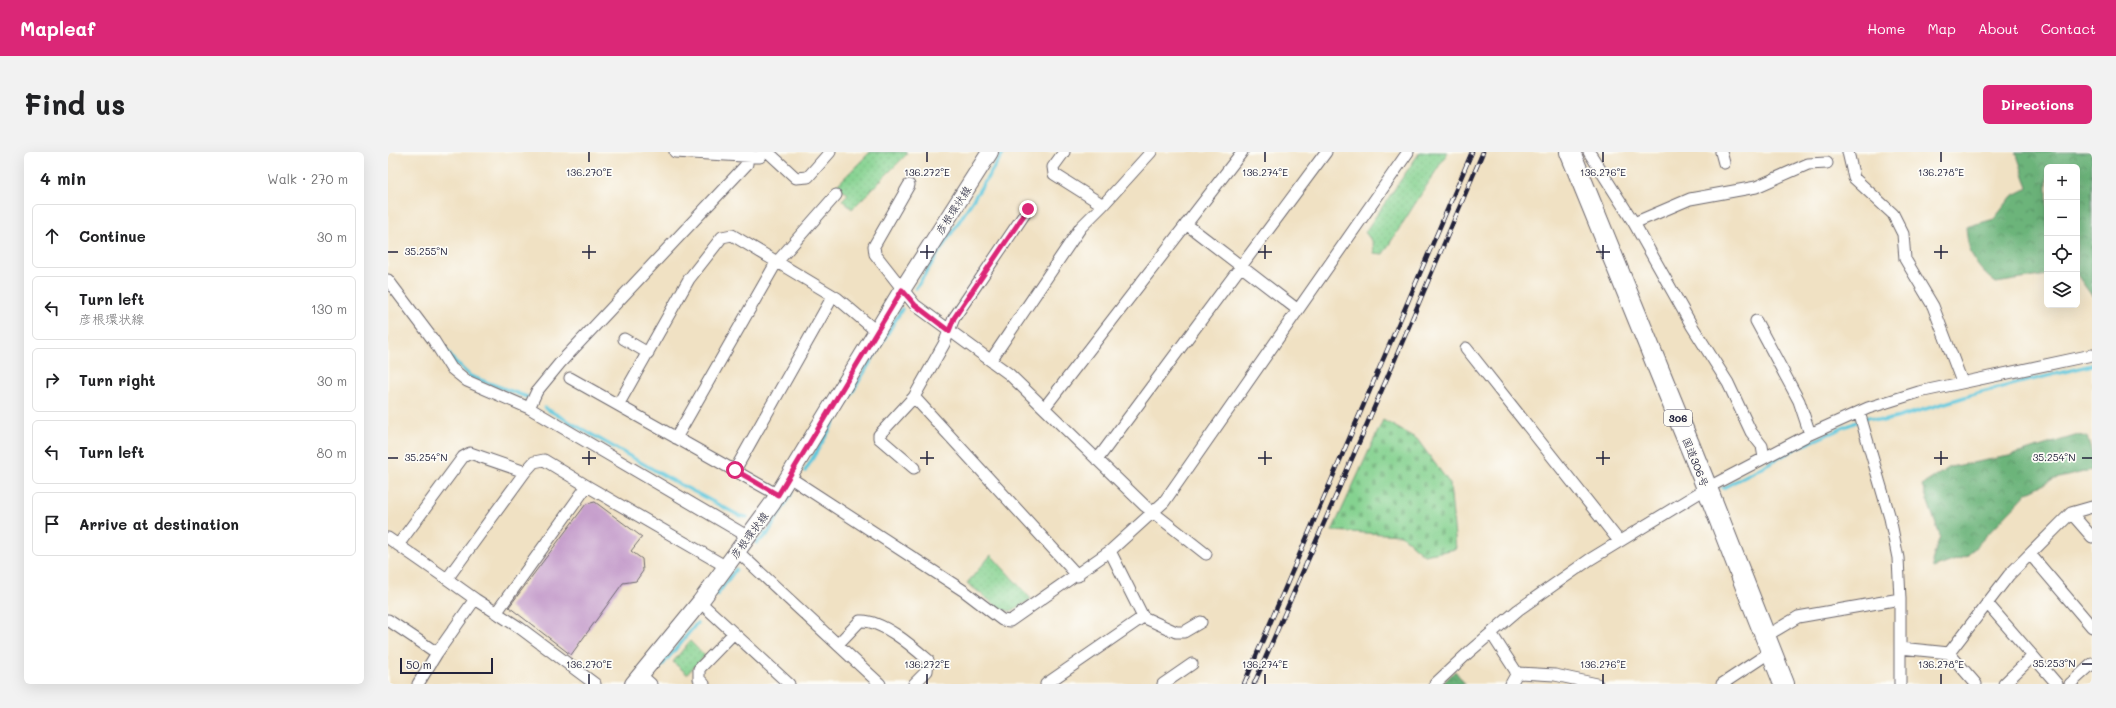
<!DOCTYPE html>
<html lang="en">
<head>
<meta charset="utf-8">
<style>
	:root { --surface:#fff; --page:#f2f2f2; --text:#202124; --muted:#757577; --line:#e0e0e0; --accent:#db2777 }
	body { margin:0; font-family:Mali,"Klee One",sans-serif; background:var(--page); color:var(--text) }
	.controls { position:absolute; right:12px; top:12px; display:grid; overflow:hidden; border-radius:6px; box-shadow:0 4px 16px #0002 }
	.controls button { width:36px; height:36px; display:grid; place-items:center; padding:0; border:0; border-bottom:1px solid var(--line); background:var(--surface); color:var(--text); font:20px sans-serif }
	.scale { position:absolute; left:12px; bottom:10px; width:93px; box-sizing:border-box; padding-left:4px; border:2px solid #22223b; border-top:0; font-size:11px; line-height:14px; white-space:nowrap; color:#22223b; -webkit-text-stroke:3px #fdfcf7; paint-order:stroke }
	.stop { position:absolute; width:12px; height:12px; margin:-9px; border:3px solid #db2777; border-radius:50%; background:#fff }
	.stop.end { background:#db2777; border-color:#fff; box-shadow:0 1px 4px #0008 }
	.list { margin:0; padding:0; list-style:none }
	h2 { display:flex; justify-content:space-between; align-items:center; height:52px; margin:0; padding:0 16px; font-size:17px }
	h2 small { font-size:13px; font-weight:400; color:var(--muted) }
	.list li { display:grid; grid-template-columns:26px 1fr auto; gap:12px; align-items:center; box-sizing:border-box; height:64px; margin:0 8px 8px; padding:0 8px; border:1px solid var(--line); border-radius:6px }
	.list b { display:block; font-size:15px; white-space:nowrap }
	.list p { margin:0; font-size:13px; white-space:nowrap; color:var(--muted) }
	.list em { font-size:13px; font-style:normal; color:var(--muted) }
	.icon { flex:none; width:22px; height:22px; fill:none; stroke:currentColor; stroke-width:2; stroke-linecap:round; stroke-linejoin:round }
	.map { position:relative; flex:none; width:1704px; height:532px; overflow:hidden; border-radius:6px }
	header { display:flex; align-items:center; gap:24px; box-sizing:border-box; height:56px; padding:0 20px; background:var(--accent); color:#fff }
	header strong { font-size:19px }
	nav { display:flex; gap:22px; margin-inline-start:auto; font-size:14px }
	.intro { display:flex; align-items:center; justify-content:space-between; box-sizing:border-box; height:96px; padding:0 24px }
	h1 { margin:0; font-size:28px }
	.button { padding:10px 18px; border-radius:6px; background:var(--accent); color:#fff; font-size:14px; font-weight:700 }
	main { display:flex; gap:24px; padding:0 24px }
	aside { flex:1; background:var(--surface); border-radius:6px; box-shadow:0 4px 16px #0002 }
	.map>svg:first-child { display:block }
	.green { fill:url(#green-dots); stroke:#547a66 }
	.forest { fill:url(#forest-crowns); stroke:#476b5a }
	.cemetery { fill:url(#cemetery-stones); stroke:#547a66 }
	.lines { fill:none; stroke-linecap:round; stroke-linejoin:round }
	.stream { stroke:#60c8dd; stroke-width:3.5 }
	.building { fill:#c69fcc }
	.street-casing { stroke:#6a656b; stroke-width:13 }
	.secondary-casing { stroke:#6a656b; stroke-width:18 }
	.highway-casing { stroke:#6a656b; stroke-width:22 }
	.street { stroke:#fff; stroke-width:11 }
	.secondary { stroke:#fff; stroke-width:16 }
	.highway { stroke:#fff; stroke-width:20 }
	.rail-casing { stroke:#22223b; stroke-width:4.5 }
	.rail { stroke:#fdfcf7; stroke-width:3; stroke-dasharray:9; stroke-linecap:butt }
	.route { stroke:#db2777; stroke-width:5 }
	.ticks { fill:none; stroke:#22223b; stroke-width:1.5 }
	.labels { text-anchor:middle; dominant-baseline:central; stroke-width:3.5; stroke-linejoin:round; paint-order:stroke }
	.shield { fill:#fdfcf7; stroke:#646373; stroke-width:1 }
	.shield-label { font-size:10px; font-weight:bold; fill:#22223b }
	.street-label { font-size:11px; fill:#22223b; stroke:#fdfcf7 }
	.ticks-label { font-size:10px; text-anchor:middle; fill:#22223b; stroke:#fdfcf7; stroke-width:3.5; stroke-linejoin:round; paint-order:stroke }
</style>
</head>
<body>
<header>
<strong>Mapleaf</strong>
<nav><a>Home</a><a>Map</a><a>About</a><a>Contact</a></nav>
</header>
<div class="intro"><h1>Find us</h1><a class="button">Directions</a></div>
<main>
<aside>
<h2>4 min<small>Walk · 270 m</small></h2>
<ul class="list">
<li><svg class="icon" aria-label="ahead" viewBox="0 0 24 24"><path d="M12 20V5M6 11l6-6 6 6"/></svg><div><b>Continue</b></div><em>30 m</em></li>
<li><svg class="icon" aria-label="left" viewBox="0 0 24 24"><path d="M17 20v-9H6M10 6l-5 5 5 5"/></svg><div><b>Turn left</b><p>彦根環状線</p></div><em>130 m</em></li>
<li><svg class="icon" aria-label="right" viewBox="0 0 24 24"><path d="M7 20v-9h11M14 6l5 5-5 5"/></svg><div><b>Turn right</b></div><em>30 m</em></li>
<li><svg class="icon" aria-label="left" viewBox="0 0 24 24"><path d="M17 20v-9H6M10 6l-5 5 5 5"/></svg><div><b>Turn left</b></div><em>80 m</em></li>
<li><svg class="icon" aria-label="arrive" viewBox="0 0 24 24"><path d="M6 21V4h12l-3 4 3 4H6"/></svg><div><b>Arrive at destination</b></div></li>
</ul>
</aside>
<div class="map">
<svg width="1704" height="532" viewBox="0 0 1704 532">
	<defs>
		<pattern id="green-dots" width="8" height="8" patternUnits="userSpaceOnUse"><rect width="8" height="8" fill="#85d290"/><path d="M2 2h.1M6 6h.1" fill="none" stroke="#73b47d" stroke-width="1.8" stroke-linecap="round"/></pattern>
		<pattern id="forest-crowns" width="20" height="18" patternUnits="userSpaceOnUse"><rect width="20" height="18" fill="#6cb47a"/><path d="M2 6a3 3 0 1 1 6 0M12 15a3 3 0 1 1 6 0" fill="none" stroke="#589265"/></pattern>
		<pattern id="cemetery-stones" width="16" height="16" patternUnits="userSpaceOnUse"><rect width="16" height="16" fill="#85d290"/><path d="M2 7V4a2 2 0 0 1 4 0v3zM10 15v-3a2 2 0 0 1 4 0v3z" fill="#73b47d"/></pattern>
	</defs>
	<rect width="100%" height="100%" fill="#fdfcf7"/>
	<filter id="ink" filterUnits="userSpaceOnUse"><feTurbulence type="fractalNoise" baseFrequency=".025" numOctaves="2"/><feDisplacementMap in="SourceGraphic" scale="8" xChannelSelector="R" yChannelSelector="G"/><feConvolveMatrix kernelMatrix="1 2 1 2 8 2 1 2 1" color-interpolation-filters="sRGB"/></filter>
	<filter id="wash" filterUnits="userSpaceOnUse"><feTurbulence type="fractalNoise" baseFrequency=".012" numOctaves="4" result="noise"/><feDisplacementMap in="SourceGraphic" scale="16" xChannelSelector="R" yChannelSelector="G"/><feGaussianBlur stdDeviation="0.9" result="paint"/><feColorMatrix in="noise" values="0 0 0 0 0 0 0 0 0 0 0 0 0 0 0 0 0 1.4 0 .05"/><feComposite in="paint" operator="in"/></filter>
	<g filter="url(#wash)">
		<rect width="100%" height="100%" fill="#f0e1c3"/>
		<!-- green -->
		<path class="green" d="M482,0h36l1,2 -55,55 -10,-9 6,-6 -11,-9z
			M1032,0h28l-65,102 -9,-1 -1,-10 -8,-11z
			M603,403l40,44 -19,12 -10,-1 -35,-27z
			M302,489l15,15 -18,18 -14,-12z"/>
		<!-- forest -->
		<path class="forest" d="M1628,0h76v144l-15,-21v-108h-30v108l-51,8c-21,-16 -28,-29 -30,-56l28,-8 18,-23 16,-8z
			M1690,283l9,2 5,17v16l-37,9 -27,13 -61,64 -34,12 -1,-7 8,-25 -18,-51 28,-18 59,-11z
			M1067,519l10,13h-23z"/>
		<!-- cemetery -->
		<path class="cemetery" d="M995,268l34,19 33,45 6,65 -32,6 -23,-20 -69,-4z"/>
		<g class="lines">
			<!-- stream -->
			<path class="stream" d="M528,136l88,-136
				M45,180l21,29 16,15 57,21
				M157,256l125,71 70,37 7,1
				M417,319l97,-162
				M1335,336l74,-40 66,-29 6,-2 13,4 14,-3 82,-25 114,-28
				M376,380l3,3 25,-43
				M368,391l11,-8
				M329,443l19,-26
				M272,516l37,-45"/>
		</g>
		<g id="blocks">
			<!-- building -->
			<path class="building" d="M207,350l47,35 -11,14 11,8 1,12 -7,10 -13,2 -52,72 -62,-48 77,-103z"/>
		</g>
	</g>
	<g filter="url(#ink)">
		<use href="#blocks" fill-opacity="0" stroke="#6a656b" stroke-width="1"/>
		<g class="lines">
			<defs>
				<path id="street" d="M287,0l85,5 4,-5
					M380,0l28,26 12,-1 22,-25
					M1201,0l45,71 58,103 36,57 23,49 11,14 2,12
					M1333,0l3,11
					M1460,0l6,26 39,36 10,20 2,25 28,47 29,76
					M521,33l-35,61 1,8 40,51 94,69 136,132 61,48
					M715,53l48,-53
					M640,57l-74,109 -10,26 -30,53 164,179
					M1246,71l56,-24 66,-12 52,-23 19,-1
					M798,72l112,86
					M0,128l46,61 17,27 16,13 62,27 218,128
					M1368,169l43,80 11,33
					M236,187l24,14
					M1078,196l153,193
					M603,208l90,-133 22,-22 -49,-31 -1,-7 11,-15
					M182,226l208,117
					M230,253l71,-126 33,-42 10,-2 105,63 39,33
					M657,255l197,-255
					M141,256l8,-17 23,-28 187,-199v-7
					M1471,260l31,106 8,40 2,41
					M288,286l100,-175 60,-68
					M709,308l229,-308
					M526,316l-35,-30v-3l35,-38
					M347,318l98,-174
					M401,325l175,114 38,29 8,1 100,-70 54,-49 244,-350
					M199,334l138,80
					M1683,361l21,24
					M0,386l59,41
					M10,393l65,-88 7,-4 55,19
					M348,398l144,134
					M1642,402l62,73
					M87,447l45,29 75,56
					M312,450l89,82
					M1599,451l70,81
					M755,465l33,15h8l17,-10
					M0,468l49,33 38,-54 -28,-20 78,-107 9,-10 10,-2 43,26 -91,127
					M1103,481l26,40
					M1378,484l32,-19 102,-18v85
					M450,492l22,-23c21,-2 52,25 68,39l-1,11 -13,13
					M1512,496l49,5 27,31
					M1561,501l60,-78 62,-62 21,-6
					M1129,521l38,2 42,9
					M253,523l10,9
					M30,532l19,-31
					M316,532l-5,-5v-10l35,-36
					M658,532l97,-67 -33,-66
					M775,532l29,-20
					M1047,532l34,-32 49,-42 71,-50 118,-72 103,-54 58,-26 51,-16 173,-37
					M1123,532l6,-11
					M1334,532l50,-33
					M1616,532l29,-28
					M1682,532l22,-20"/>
				<path id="secondary" d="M245,532l67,-82 72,-98 130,-214 88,-138"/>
				<path id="highway" d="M1182,0l137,336 77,196"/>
			</defs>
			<!-- street casing -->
			<use href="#street" class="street-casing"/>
			<!-- secondary casing -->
			<use href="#secondary" class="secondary-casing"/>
			<!-- highway casing -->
			<use href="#highway" class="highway-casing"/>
			<!-- street -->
			<use href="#street" class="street"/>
			<!-- secondary -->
			<use href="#secondary" class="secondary"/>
			<!-- highway -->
			<use href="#highway" class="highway"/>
			<defs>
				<path id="rail" d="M856,532l228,-532
					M866,532l133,-306 96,-226"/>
			</defs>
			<!-- rail casing -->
			<use href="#rail" class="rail-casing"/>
			<!-- rail -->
			<use href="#rail" class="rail"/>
		</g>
	</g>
	<g class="lines" filter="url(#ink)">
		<!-- route -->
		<path class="route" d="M347,318l43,25 124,-205 13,15 34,26 5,-13 74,-109"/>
	</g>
	<!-- ticks -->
	<path class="ticks" d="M201,0v10M539,0v10M877,0v10M1215,0v10M1553,0v10M201,93v14M539,93v14M877,93v14M1215,93v14M1553,93v14M0,100h10M194,100h14M532,100h14M870,100h14M1208,100h14M1546,100h14M201,299v14M539,299v14M877,299v14M1215,299v14M1553,299v14M0,306h10M194,306h14M532,306h14M870,306h14M1208,306h14M1546,306h14M1694,306h10M1694,512h10M201,522v10M539,522v10M877,522v10M1215,522v10M1553,522v10"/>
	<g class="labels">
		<!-- shield labels -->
		<rect class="shield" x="1276" y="258" width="28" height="16" rx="3"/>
		<g class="shield-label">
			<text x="1290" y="266">306</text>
		</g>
		<!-- street labels -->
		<g class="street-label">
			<text transform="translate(565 58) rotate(-57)">彦根環状線</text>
			<text transform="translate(1308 310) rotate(68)">国道306号</text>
			<text transform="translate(361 383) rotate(-53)">彦根環状線</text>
		</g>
	</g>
	<g class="ticks-label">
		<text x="201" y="24">136.270°E</text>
		<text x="539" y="24">136.272°E</text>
		<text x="877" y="24">136.274°E</text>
		<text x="1215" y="24">136.276°E</text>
		<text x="1553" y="24">136.278°E</text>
		<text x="38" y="103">35.255°N</text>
		<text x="38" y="309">35.254°N</text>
		<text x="1666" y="309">35.254°N</text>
		<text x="1666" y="515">35.253°N</text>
		<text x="201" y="516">136.270°E</text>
		<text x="539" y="516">136.272°E</text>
		<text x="877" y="516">136.274°E</text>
		<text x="1215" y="516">136.276°E</text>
		<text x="1553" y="516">136.278°E</text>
	</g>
</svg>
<div class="controls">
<button>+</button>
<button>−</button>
<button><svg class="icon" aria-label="locate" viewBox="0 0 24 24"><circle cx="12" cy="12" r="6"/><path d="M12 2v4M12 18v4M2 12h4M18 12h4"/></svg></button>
<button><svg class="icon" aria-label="layers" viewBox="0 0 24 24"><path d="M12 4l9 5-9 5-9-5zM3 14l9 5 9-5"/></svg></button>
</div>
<div class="scale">50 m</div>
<div class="stop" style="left:347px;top:318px"></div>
<div class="stop end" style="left:640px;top:57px"></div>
</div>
</main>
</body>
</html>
